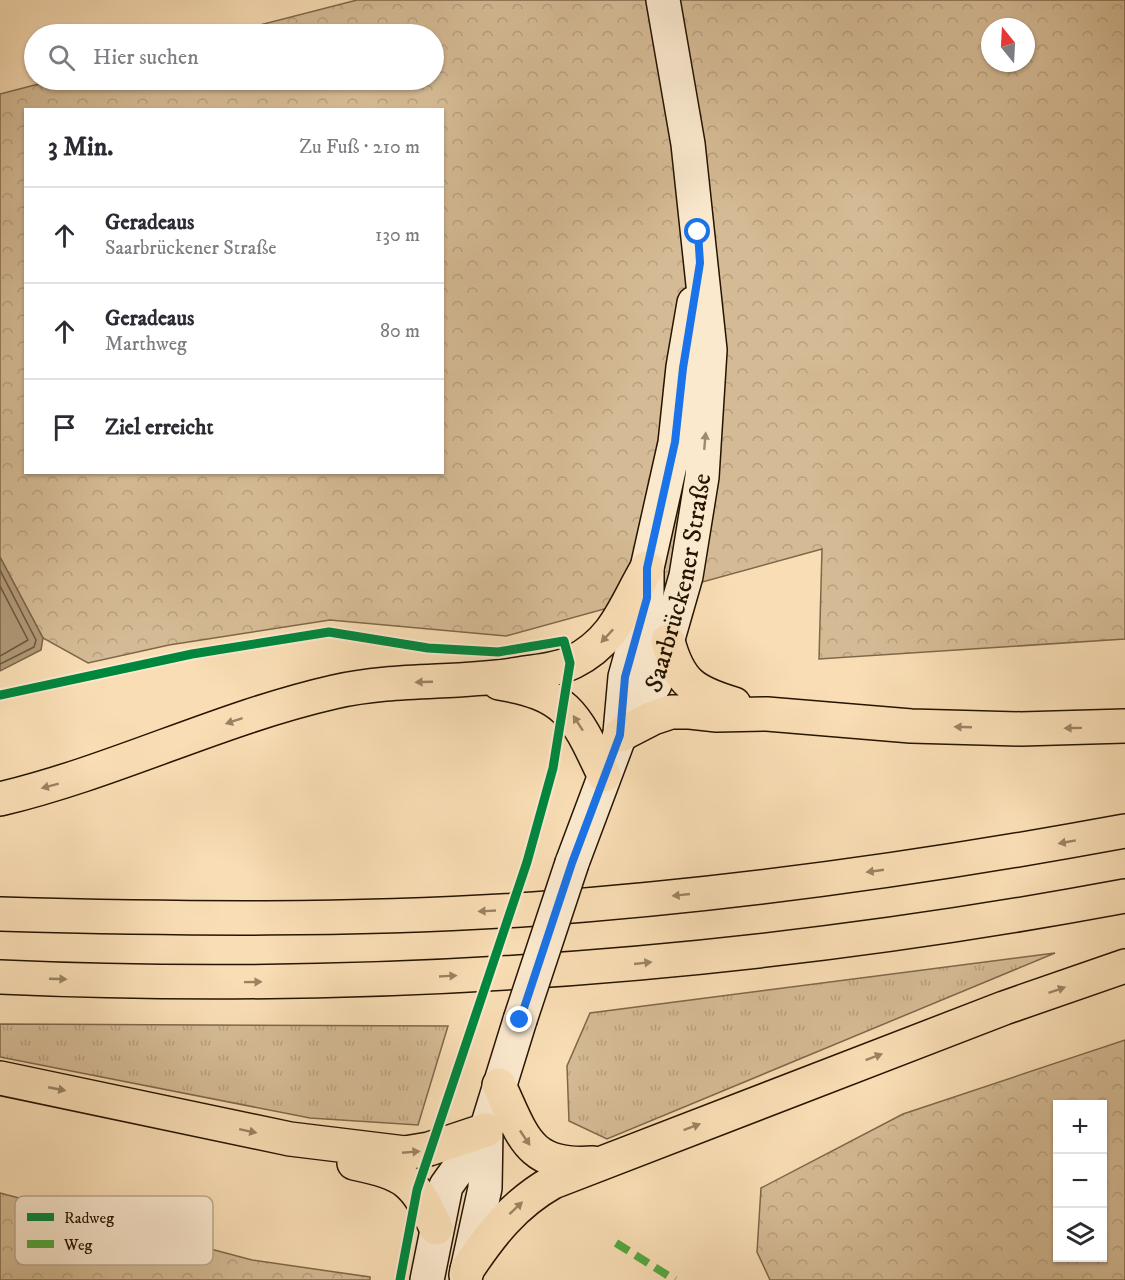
<!DOCTYPE html>
<html lang="de">
<head>
<meta charset="utf-8">
<style>
	:root { --surface:#fff; --page:#f2f2f3; --text:#2b2b33; --muted:#7c7c81; --line:#e1e1e2 }
	body { margin:0; font-family:"IM FELL DW Pica",serif; background:var(--page); color:var(--text) }
	.controls { position:absolute; right:18px; bottom:18px; display:grid; overflow:hidden; border-radius:0px; box-shadow:0 2px 4px #0004 }
	.controls button { width:54px; height:54px; display:grid; place-items:center; padding:0; border:0; border-bottom:2px solid var(--line); background:var(--surface); color:var(--text); font:30px sans-serif }
	.compass { position:absolute; left:981px; top:18px; width:54px; height:54px; border-radius:50%; background:var(--surface); box-shadow:0 2px 4px #0004; rotate:342deg }
	.stop { position:absolute; width:18px; height:18px; margin:-14px; border:4px solid #1a73e8; border-radius:50%; background:#fff }
	.stop.end { background:#1a73e8; border-color:#fff; box-shadow:0 2px 6px #0008 }
	.list { margin:0; padding:0; list-style:none }
	h2 { display:flex; justify-content:space-between; align-items:center; height:78px; margin:0; padding:0 24px; font-size:26px }
	h2 small { font-size:20px; font-weight:400; color:var(--muted) }
	.list li { display:grid; grid-template-columns:39px 1fr auto; gap:18px; align-items:center; box-sizing:border-box; height:96px; padding:0 24px; border-top:2px solid var(--line) }
	.list b { display:block; font-size:22px; white-space:nowrap }
	.list p { margin:0; font-size:20px; white-space:nowrap; color:var(--muted) }
	.list em { font-size:20px; font-style:normal; color:var(--muted) }
	.icon { flex:none; width:33px; height:33px; fill:none; stroke:currentColor; stroke-width:2; stroke-linecap:round; stroke-linejoin:round }
	.map { position:relative; flex:none; width:1125px; height:1280px; overflow:hidden }
	.search { position:absolute; background:var(--surface); box-shadow:0 2px 4px #0004; left:24px; top:24px; width:420px; height:66px; display:flex; align-items:center; gap:15px; box-sizing:border-box; padding:0 21px; border-radius:33px; color:var(--muted); font-size:22px }
	.panel { position:absolute; background:var(--surface); box-shadow:0 2px 4px #0004; left:24px; top:108px; width:420px; height:366px; border-radius:0px }
	.map>svg:first-child { display:block }
	.grass { fill:url(#grass-tufts); stroke:#7e684a; stroke-width:1.5 }
	.forest { fill:url(#forest-crowns); stroke:#7e684a; stroke-width:1.5; fill-rule:evenodd }
	.water { fill:#b19977; stroke:#796447; stroke-width:1.5 }
	.lines { fill:none; stroke-linecap:round; stroke-linejoin:round }
	.shore { stroke:#6c563c; stroke-width:1.5 }
	.secondary-casing { stroke:#261400; stroke-width:36 }
	.motorway-casing { stroke:#261400; stroke-width:36 }
	.secondary { stroke:#fbe9ce; stroke-width:33 }
	.motorway { stroke:#f9ddb4; stroke-width:33 }
	.secondary-bridge-casing { stroke:#261400; stroke-width:36; stroke-linecap:butt }
	.secondary-bridge { stroke:#fbe9ce; stroke-width:33 }
	.quiet { stroke:#53a840; stroke-width:8; stroke-dasharray:15 8; stroke-linecap:butt }
	.cycleway-casing { stroke:#fbe9ce; stroke-width:13 }
	.cycleway { stroke:#00873e; stroke-width:9 }
	.oneway { fill:#9b8971 }
	.oneway2 { fill:#9a8363 }
	.route { stroke:#1a73e8; stroke-width:8 }
	.labels { text-anchor:middle; dominant-baseline:central; stroke-width:5; stroke-linejoin:round; paint-order:stroke }
	.street-label { font-size:26px; fill:#261400; stroke:#fbe9ce }
	.key { fill:#fbe9ce; stroke:#bba990; stroke-width:1.5 }
	.key-label { font-size:16px; fill:#261400 }
</style>
</head>
<body>
<div class="map">
<svg width="1125" height="1280" viewBox="0 0 1125 1280">
	<defs>
		<pattern id="grass-tufts" width="24" height="20" patternUnits="userSpaceOnUse" patternTransform="scale(1.5)"><rect width="24" height="20" fill="#d5bb95"/><path d="M3 7l-1-3M5 7V3M7 7l1-3M15 17l-1-3M17 17v-4M19 17l1-3" fill="none" stroke="#b7a07f"/></pattern>
		<pattern id="forest-crowns" width="20" height="18" patternUnits="userSpaceOnUse" patternTransform="scale(1.5)"><rect width="20" height="18" fill="#d5bb95"/><path d="M2 6a3 3 0 1 1 6 0M12 15a3 3 0 1 1 6 0" fill="none" stroke="#b7a07f"/></pattern>
	</defs>
	<rect width="100%" height="100%" fill="#f9ddb4"/>
	<filter id="stains"><feTurbulence type="fractalNoise" baseFrequency=".00333" numOctaves="4"/><feColorMatrix values="0 0 0 0 .2 0 0 0 0 .09 0 0 0 0 .02 0 0 0 .5 -.17"/></filter>
	<radialGradient id="worn" r=".72"><stop offset=".6" stop-color="#630" stop-opacity="0"/><stop offset="1" stop-color="#630" stop-opacity=".3"/></radialGradient>
	<!-- grass -->
	<path class="grass" d="M1055,953l-448,186 -38,-18 -2,-55 23,-53z
		M0,1024l448,2 -30,99 -108,-7 -310,-61z"/>
	<!-- forest -->
	<path class="forest" d="M357,0h768v639l-306,20 3,-110 -316,87 -176,-16 -161,25 -81,18 -45,-25 -43,-81v-463l54,-14h380v-46h-209zM990,27h36v36h-36zM26,110h416v362h-416z
		M1125,1040v240h-355l-13,-28 4,-64 142,-74zM1058,1104h44v154h-44z
		M0,1193l252,67 118,17v3h-370z"/>
	<!-- water -->
	<path class="water" d="M0,557l43,81 -2,12 -41,21z"/>
	<g class="lines">
		<!-- shore -->
		<path class="shore" d="M0,570l36,70 -2,7 -34,17
			M0,586l28,54 -28,16"/>
		<defs>
			<g id="secondary">
				<path d="M620,733l5,-56 22,-79v-30l28,-125 8,-76 11,-64"/>
				<path id="s1" d="M572,863l48,-128 35,-51 31,-108 16,-99 8,-127 -22,-206 -25,-144"/>
				<path d="M466,1275l19,-87 1,-58 34,-110"/>
				<path d="M427,1280l19,-94 40,-56"/>
			</g>
			<path id="motorway" d="M668,641c11,42 26,51 66,63
				M499,683c69,11 77,33 105,92
				M620,735l33,-17 18,-6h19l27,3 50,-1 144,12 110,3 104,-3
				M0,799c114,-27 220,-81 334,-107 61,-14 124,-8 185,-18 18,-3 38,-4 54,-12 43,-22 51,-55 74,-94
				M0,914c178,5 356,7 534,-5 198,-14 396,-42 591,-78
				M0,977c376,17 755,-12 1125,-81
				M0,1078l290,61 115,14 24,-4 57,-19
				M499,1085c24,51 29,83 94,78
				M354,1163c51,11 61,17 82,65
				M467,1270c24,-36 47,-66 86,-88l451,-174 121,-42"/>
		</defs>
		<!-- secondary casing -->
		<use href="#secondary" class="secondary-casing"/>
		<!-- motorway casing -->
		<use href="#motorway" class="motorway-casing"/>
		<!-- secondary -->
		<use href="#secondary" class="secondary"/>
		<!-- motorway -->
		<use href="#motorway" class="motorway"/>
		<defs>
			<path id="secondary-bridge" d="M520,1020l52,-157"/>
		</defs>
		<!-- secondary-bridge casing -->
		<use href="#secondary-bridge" class="secondary-bridge-casing"/>
		<!-- secondary-bridge -->
		<use href="#secondary-bridge" class="secondary-bridge"/>
		<!-- quiet -->
		<path class="quiet" d="M616,1243l59,37"/>
		<defs>
			<path id="cycleway" d="M0,695l192,-41 137,-22 99,16 70,4 66,-11 6,22 -17,105 -26,94 -110,328 -17,90"/>
		</defs>
		<!-- cycleway casing -->
		<use href="#cycleway" class="cycleway-casing"/>
		<!-- cycleway -->
		<use href="#cycleway" class="cycleway"/>
	</g>
	<!-- one-way arrows -->
	<defs><path id="oneway-solid" d="M-6-.8H1V-3.2L6.5 0L1 3.2V.8H-6Z" transform="scale(1.5)"/></defs>
	<use class="oneway" href="#oneway-solid" transform="translate(705 441) rotate(-85)"/>
	<g class="oneway2">
		<use href="#oneway-solid" transform="translate(607 636) rotate(133)"/>
		<use href="#oneway-solid" transform="translate(424 682) rotate(178)"/>
		<use href="#oneway-solid" transform="translate(234 721) rotate(162)"/>
		<use href="#oneway-solid" transform="translate(578 723) rotate(-123)"/>
		<use href="#oneway-solid" transform="translate(963 727) rotate(-178)"/>
		<use href="#oneway-solid" transform="translate(1073 728) rotate(179)"/>
		<use href="#oneway-solid" transform="translate(50 786) rotate(165)"/>
		<use href="#oneway-solid" transform="translate(1067 842) rotate(170)"/>
		<use href="#oneway-solid" transform="translate(875 871) rotate(172)"/>
		<use href="#oneway-solid" transform="translate(681 895) rotate(174)"/>
		<use href="#oneway-solid" transform="translate(487 911) rotate(177)"/>
		<use href="#oneway-solid" transform="translate(643 963) rotate(-6)"/>
		<use href="#oneway-solid" transform="translate(448 976) rotate(-3)"/>
		<use href="#oneway-solid" transform="translate(58 979) rotate(2)"/>
		<use href="#oneway-solid" transform="translate(253 982) rotate(-1)"/>
		<use href="#oneway-solid" transform="translate(1057 990) rotate(-19)"/>
		<use href="#oneway-solid" transform="translate(874 1057) rotate(-21)"/>
		<use href="#oneway-solid" transform="translate(57 1089) rotate(11)"/>
		<use href="#oneway-solid" transform="translate(692 1127) rotate(-21)"/>
		<use href="#oneway-solid" transform="translate(248 1131) rotate(12)"/>
		<use href="#oneway-solid" transform="translate(525 1138) rotate(56)"/>
		<use href="#oneway-solid" transform="translate(411 1152) rotate(-5)"/>
		<use href="#oneway-solid" transform="translate(516 1208) rotate(-43)"/>
	</g>
	<g class="lines">
		<!-- route -->
		<path class="route" d="M520,1020l52,-157 48,-128 5,-58 22,-79v-30l28,-126 8,-74 17,-105 -2,-31"/>
	</g>
	<g class="labels">
		<!-- street labels -->
		<g class="street-label">
			<text stroke="none"><textPath href="#s1" startOffset="303">Saarbrückener Straße</textPath></text>
		</g>
	</g>
	<!-- legend -->
	<rect x="15" y="1196" width="198" height="69" rx="9" class="key"/>
	<rect x="27" y="1213" width="27" height="8" fill="#00873e"/>
	<rect x="27" y="1240" width="27" height="8" fill="#53a840"/>
	<g class="key-label">
		<text x="64" y="1223">Radweg</text>
		<text x="64" y="1250">Weg</text>
	</g>
	<rect width="100%" height="100%" filter="url(#stains)"/>
	<rect width="100%" height="100%" fill="url(#worn)"/>
</svg>
<div class="controls">
<button>+</button>
<button>−</button>
<button><svg class="icon" aria-label="layers" viewBox="0 0 24 24"><path d="M12 4l9 5-9 5-9-5zM3 14l9 5 9-5"/></svg></button>
</div>
<svg class="compass" viewBox="-18 -18 36 36"><path d="M0-13l5 13h-10z" fill="#e53935"/><path d="M0 13l5-13h-10z" fill="#7c7c81"/></svg>
<div class="stop" style="left:698px;top:232px"></div>
<div class="stop end" style="left:520px;top:1020px"></div>
<div class="search"><svg class="icon" aria-label="search" viewBox="0 0 24 24"><circle cx="10" cy="10" r="6"/><path d="M15 15l6 6"/></svg>Hier suchen</div>
<section class="panel">
<h2>3 Min.<small>Zu Fuß · 210 m</small></h2>
<ul class="list">
<li><svg class="icon" aria-label="ahead" viewBox="0 0 24 24"><path d="M12 20V5M6 11l6-6 6 6"/></svg><div><b>Geradeaus</b><p>Saarbrückener Straße</p></div><em>130 m</em></li>
<li><svg class="icon" aria-label="ahead" viewBox="0 0 24 24"><path d="M12 20V5M6 11l6-6 6 6"/></svg><div><b>Geradeaus</b><p>Marthweg</p></div><em>80 m</em></li>
<li><svg class="icon" aria-label="arrive" viewBox="0 0 24 24"><path d="M6 21V4h12l-3 4 3 4H6"/></svg><div><b>Ziel erreicht</b></div></li>
</ul>
</section>
</div>
</body>
</html>
